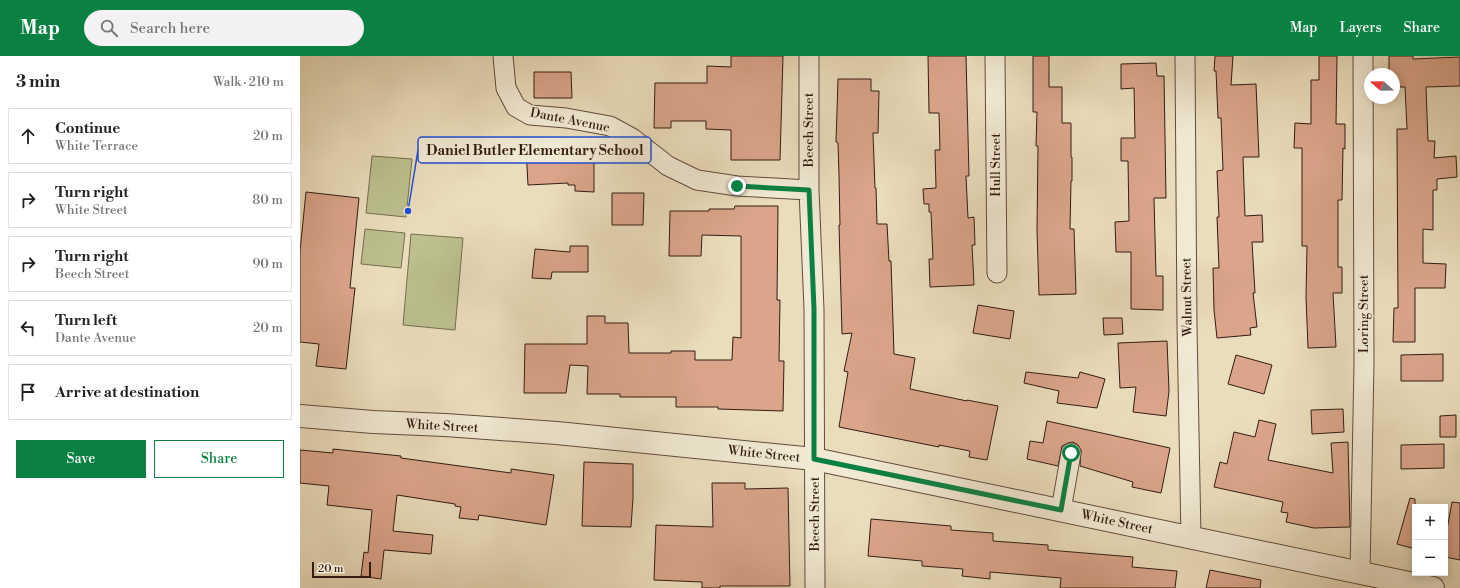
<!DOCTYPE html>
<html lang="en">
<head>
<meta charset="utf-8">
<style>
	:root { --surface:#fff; --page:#f2f2f2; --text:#222; --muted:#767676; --line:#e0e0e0; --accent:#0b8043 }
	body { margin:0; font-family:"Libre Bodoni",serif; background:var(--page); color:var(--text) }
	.controls { position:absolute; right:12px; bottom:12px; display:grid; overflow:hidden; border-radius:0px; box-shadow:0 2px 10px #0003 }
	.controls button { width:36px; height:36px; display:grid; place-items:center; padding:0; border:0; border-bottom:1px solid var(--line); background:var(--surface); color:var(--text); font:20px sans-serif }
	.compass { position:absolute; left:1064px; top:12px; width:36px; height:36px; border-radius:50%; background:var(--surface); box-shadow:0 2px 10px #0003; rotate:290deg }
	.scale { position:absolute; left:12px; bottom:10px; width:59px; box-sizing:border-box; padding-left:4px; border:2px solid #331c12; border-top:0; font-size:11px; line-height:14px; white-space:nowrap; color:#331c12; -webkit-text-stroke:3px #f1e9d3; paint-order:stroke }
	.stop { position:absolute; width:12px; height:12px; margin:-9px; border:3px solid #0b8043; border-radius:50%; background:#fff }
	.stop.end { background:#0b8043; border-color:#fff; box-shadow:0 1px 4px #0008 }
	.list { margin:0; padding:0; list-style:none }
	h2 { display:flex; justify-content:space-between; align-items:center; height:52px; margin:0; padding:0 16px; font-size:17px }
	h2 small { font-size:13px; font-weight:400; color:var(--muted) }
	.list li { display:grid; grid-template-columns:26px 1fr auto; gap:12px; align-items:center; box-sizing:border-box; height:56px; margin:0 8px 8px; padding:0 8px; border:1px solid var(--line); border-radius:0px }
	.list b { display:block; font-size:15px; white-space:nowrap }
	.list p { margin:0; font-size:13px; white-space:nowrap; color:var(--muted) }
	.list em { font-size:13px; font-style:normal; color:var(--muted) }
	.actions { display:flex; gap:8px; padding:12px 16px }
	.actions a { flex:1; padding:9px 0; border:1px solid var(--accent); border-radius:0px; text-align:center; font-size:14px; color:var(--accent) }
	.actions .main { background:var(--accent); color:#fff }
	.icon { flex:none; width:22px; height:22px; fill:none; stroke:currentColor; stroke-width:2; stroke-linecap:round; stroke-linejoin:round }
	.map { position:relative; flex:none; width:1160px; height:532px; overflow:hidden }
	header { display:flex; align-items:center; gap:24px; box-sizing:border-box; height:56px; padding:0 20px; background:var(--accent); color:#fff }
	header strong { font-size:19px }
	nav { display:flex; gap:22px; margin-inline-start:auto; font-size:14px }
	.search { width:280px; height:36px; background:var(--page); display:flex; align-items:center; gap:10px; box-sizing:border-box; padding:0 14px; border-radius:22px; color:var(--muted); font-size:15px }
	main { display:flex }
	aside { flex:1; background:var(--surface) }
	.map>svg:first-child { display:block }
	.green { fill:#bbc08d; stroke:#776e50 }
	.building { fill:#daa58b; stroke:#331c12 }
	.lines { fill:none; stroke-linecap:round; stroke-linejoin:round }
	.minor-casing { stroke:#614c3c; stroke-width:21 }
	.tertiary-casing { stroke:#614c3c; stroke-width:24 }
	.minor { stroke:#f1e9d3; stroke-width:19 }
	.tertiary { stroke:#f1e9d3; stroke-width:22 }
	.route { stroke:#0b8043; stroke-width:5 }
	.labels { text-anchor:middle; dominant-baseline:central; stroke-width:3; stroke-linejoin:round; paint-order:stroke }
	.street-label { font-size:13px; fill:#331c12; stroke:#f1e9d3 }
	.leader { fill:none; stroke:#1d4ed8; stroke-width:1.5 }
	.callout-dot { fill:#1d4ed8; stroke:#f1e9d3; stroke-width:1.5 }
	.callout { fill:#f1e9d3; stroke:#1d4ed8; stroke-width:1.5 }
	.callout-label { font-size:14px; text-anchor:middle; font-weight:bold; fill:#331c12 }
</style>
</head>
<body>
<header>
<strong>Map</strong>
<div class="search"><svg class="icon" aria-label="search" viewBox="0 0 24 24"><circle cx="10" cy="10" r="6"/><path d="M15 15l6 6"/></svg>Search here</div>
<nav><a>Map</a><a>Layers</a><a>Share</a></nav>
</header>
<main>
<aside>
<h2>3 min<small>Walk · 210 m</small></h2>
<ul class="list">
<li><svg class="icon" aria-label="ahead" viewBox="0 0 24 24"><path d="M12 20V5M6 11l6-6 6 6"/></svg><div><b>Continue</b><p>White Terrace</p></div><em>20 m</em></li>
<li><svg class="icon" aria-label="right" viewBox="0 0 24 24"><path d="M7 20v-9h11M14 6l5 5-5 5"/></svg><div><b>Turn right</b><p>White Street</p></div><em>80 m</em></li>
<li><svg class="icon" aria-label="right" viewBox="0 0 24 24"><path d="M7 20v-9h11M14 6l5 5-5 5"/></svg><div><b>Turn right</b><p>Beech Street</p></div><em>90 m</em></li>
<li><svg class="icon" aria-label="left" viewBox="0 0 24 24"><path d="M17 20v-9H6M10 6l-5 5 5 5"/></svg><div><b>Turn left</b><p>Dante Avenue</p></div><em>20 m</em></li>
<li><svg class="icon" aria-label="arrive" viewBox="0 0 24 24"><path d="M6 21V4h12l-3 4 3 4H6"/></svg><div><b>Arrive at destination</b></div></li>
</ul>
<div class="actions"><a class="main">Save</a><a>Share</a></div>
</aside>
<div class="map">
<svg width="1160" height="532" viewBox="0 0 1160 532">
	<rect width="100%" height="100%" fill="#eaddbc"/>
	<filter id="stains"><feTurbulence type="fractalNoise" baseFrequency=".005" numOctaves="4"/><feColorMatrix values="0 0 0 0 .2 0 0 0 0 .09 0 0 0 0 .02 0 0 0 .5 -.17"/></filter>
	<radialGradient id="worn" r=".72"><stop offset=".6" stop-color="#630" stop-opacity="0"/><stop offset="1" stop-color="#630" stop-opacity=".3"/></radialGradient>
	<!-- green -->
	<path class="green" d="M72,100l40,3 -6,58 -40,-4z
		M65,173l40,4 -4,35 -40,-4z
		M111,178l52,4 -8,92 -52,-5z"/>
	<!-- building -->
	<path class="building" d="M431,0h52l-3,104h-49v-30l-25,-1v-8h-35v7h-17l1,-45h52v-17l24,1z
		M628,0h38l3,120h-3l2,42 6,-1 1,28h-3l2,40 -44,2 -1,-28h4l-2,-47h-2v-8h-5l-1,-15 13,-1 -1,-38h5l-1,-37h-10z
		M733,0h16v31h13v36h9v34h1v24h-1l-1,48h4l2,65 -37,1 -2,-65 1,-84h-2l1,-34h-4z
		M915,0h18l-2,29 25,-1 3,73h-16l2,59 17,-1 1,27h-11l3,51h-2l4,34 -7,1 1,7 -34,3 -3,-28 -1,-42h6l-2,-51h2l-2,-46 6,-1 -2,-52h-3l-2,-47h-2z
		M1019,0h18l-1,68h9v25l-2,-1 -1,52h-4v67h4v26h-9l3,54 -28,1 -2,-51 1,-51h-5v-98h-8l1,-25 16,1v-44h8z
		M1089,0h24v3l47,-2v29l-34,1 2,54h7l-1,17 22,-2 1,21 -20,2v11h-4v40l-10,-1v34l23,1 -1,24h-30v54h-22l1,-34h4l-1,-179h10l-2,-42h-11v-13h-5z
		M856,7l1,13h7l2,122h-12l2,78h7v34l-32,-1v-57h-15l-1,-30 14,-1 -1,-60h-7v-23h14l-1,-50 -13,1v-25z
		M234,16h37l1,26h-38z
		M538,23h33v12h8l-1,42h-5l2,55h1l1,36h10l2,37h2l3,93 21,4 -5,31 57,12v-1l31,6 -11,54 -18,-3 1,-6 -31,-6v2l-100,-20 9,-55 -4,-1 8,-38 -10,1 -3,-109h1l-1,-50 -1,-32 -2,-1z
		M268,89h26v47l-19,-1v-6h-7v-2l-40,2 -2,-37z
		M6,136l53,6 -9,90h5l-9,81 -30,-3 3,-22 -19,-2v-91z
		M312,137h32l-1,32h-31z
		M435,150h43l-1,94h3l-1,61h5l-1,50 -65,-2v-2h-42v-10h-56v-3h-33l1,-28 -18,-1 -4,28h-42l1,-49h62v-28h18v7h23l1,30h42v-2h24v9h37l1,-23 8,1v-102l-39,-1 -1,21h-32l1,-45h39v-2h25z
		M270,190h18v26h-36l-1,7 -19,-1 3,-29 35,3z
		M678,249l36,6 -4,28 -37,-6z
		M803,262h19l1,16 -19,1z
		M867,285l2,50 -3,25 -33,-4 3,-25 -16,1 -2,-45z
		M1143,298v27h-42v-26z
		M936,299l36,10 -8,29 -36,-10z
		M726,316l52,6 2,-6 25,7 -8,29 -40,-5 2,-12 -35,-8z
		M1043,353l1,23 -32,2 -1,-24z
		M1156,359v22h-16v-21z
		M959,364l17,4 -8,36 65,13 -2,-30 17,-1 2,85 -36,1 -28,-6 2,-9 -7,-1 2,-10 -69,-15 6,-25 7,2 7,-32 21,5z
		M747,365l123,27 -9,45 -29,-6 1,-5 -53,-16 1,-16 -3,-5 -5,-3 -5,1 -6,3 -4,20 -31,-7 3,-18 13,2z
		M1144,388v24l-43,1v-24z
		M33,393l68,7v2l110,15v-4l43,6 -8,50 -67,-10 -1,5 -19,-2 2,-11 -6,-1v-2l-58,-9 -4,36 40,4 -2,19 -47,-4 -3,29 -20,-3 3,-24 4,1 4,-43 -45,-5 2,-19 -29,-3v-33l33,3z
		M284,406l49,2v34l-2,29 -49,-1z
		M412,427h33v6l43,-1 2,98h-70v2h-18v-6l-48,-2 2,-55 57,2z
		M1110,442l5,1v50l-18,-5z
		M1152,446l8,1v57l-15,-3v-17z
		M571,463l80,7v4l42,3v8l55,4v5l85,7 -1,10 45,4 -2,17h-115l1,-10 -71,-6v7l-28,-3 1,-7 -41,-3v-5l-54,-5z
		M910,514l51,10 -1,8h-54z"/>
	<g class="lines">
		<defs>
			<path id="minor" d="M203,0l3,32 10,19 14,8 36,3 44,8 22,12 36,28 29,14 40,6 72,4
				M509,0v134l5,119 1,279
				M695,0l2,217
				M885,0l2,270 4,212
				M761,454l10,-57
				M1060,517l4,-209 -1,-308"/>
			<path id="tertiary" d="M0,360l73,6 72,3 112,8 257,26 619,129"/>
		</defs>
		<!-- minor casing -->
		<use href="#minor" class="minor-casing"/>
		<!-- tertiary casing -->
		<use href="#tertiary" class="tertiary-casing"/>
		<!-- minor -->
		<use href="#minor" class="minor"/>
		<!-- tertiary -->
		<use href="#tertiary" class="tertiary"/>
	</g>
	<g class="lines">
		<!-- route -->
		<path class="route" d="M437,130l72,4 5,119v150l247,51 10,-57"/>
	</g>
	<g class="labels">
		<!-- street labels -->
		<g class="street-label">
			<text transform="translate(270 64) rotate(11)">Dante Avenue</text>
			<text transform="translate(509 74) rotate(-90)">Beech Street</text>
			<text transform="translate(696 109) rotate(-90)">Hull Street</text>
			<text transform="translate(887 241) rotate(-91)">Walnut Street</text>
			<text transform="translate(1064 258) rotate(-90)">Loring Street</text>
			<text transform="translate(142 370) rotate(3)">White Street</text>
			<text transform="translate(464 398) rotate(6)">White Street</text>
			<text transform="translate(515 458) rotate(-90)">Beech Street</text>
			<text transform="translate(817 466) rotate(12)">White Street</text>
		</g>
	</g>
	<!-- callouts -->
	<path class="leader" d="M108 155L118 94"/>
	<circle class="callout-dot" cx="108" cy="155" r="4"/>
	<rect class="callout" x="118" y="81" width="233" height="26" rx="4"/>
	<g class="callout-label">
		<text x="235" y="99">Daniel Butler Elementary School</text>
	</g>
	<rect width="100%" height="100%" filter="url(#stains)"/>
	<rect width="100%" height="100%" fill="url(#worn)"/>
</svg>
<div class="controls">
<button>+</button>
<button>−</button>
</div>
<svg class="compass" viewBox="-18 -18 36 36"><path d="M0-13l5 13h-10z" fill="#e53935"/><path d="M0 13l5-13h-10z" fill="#767676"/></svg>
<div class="scale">20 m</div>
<div class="stop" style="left:771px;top:397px"></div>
<div class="stop end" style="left:437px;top:130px"></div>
</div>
</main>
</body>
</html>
